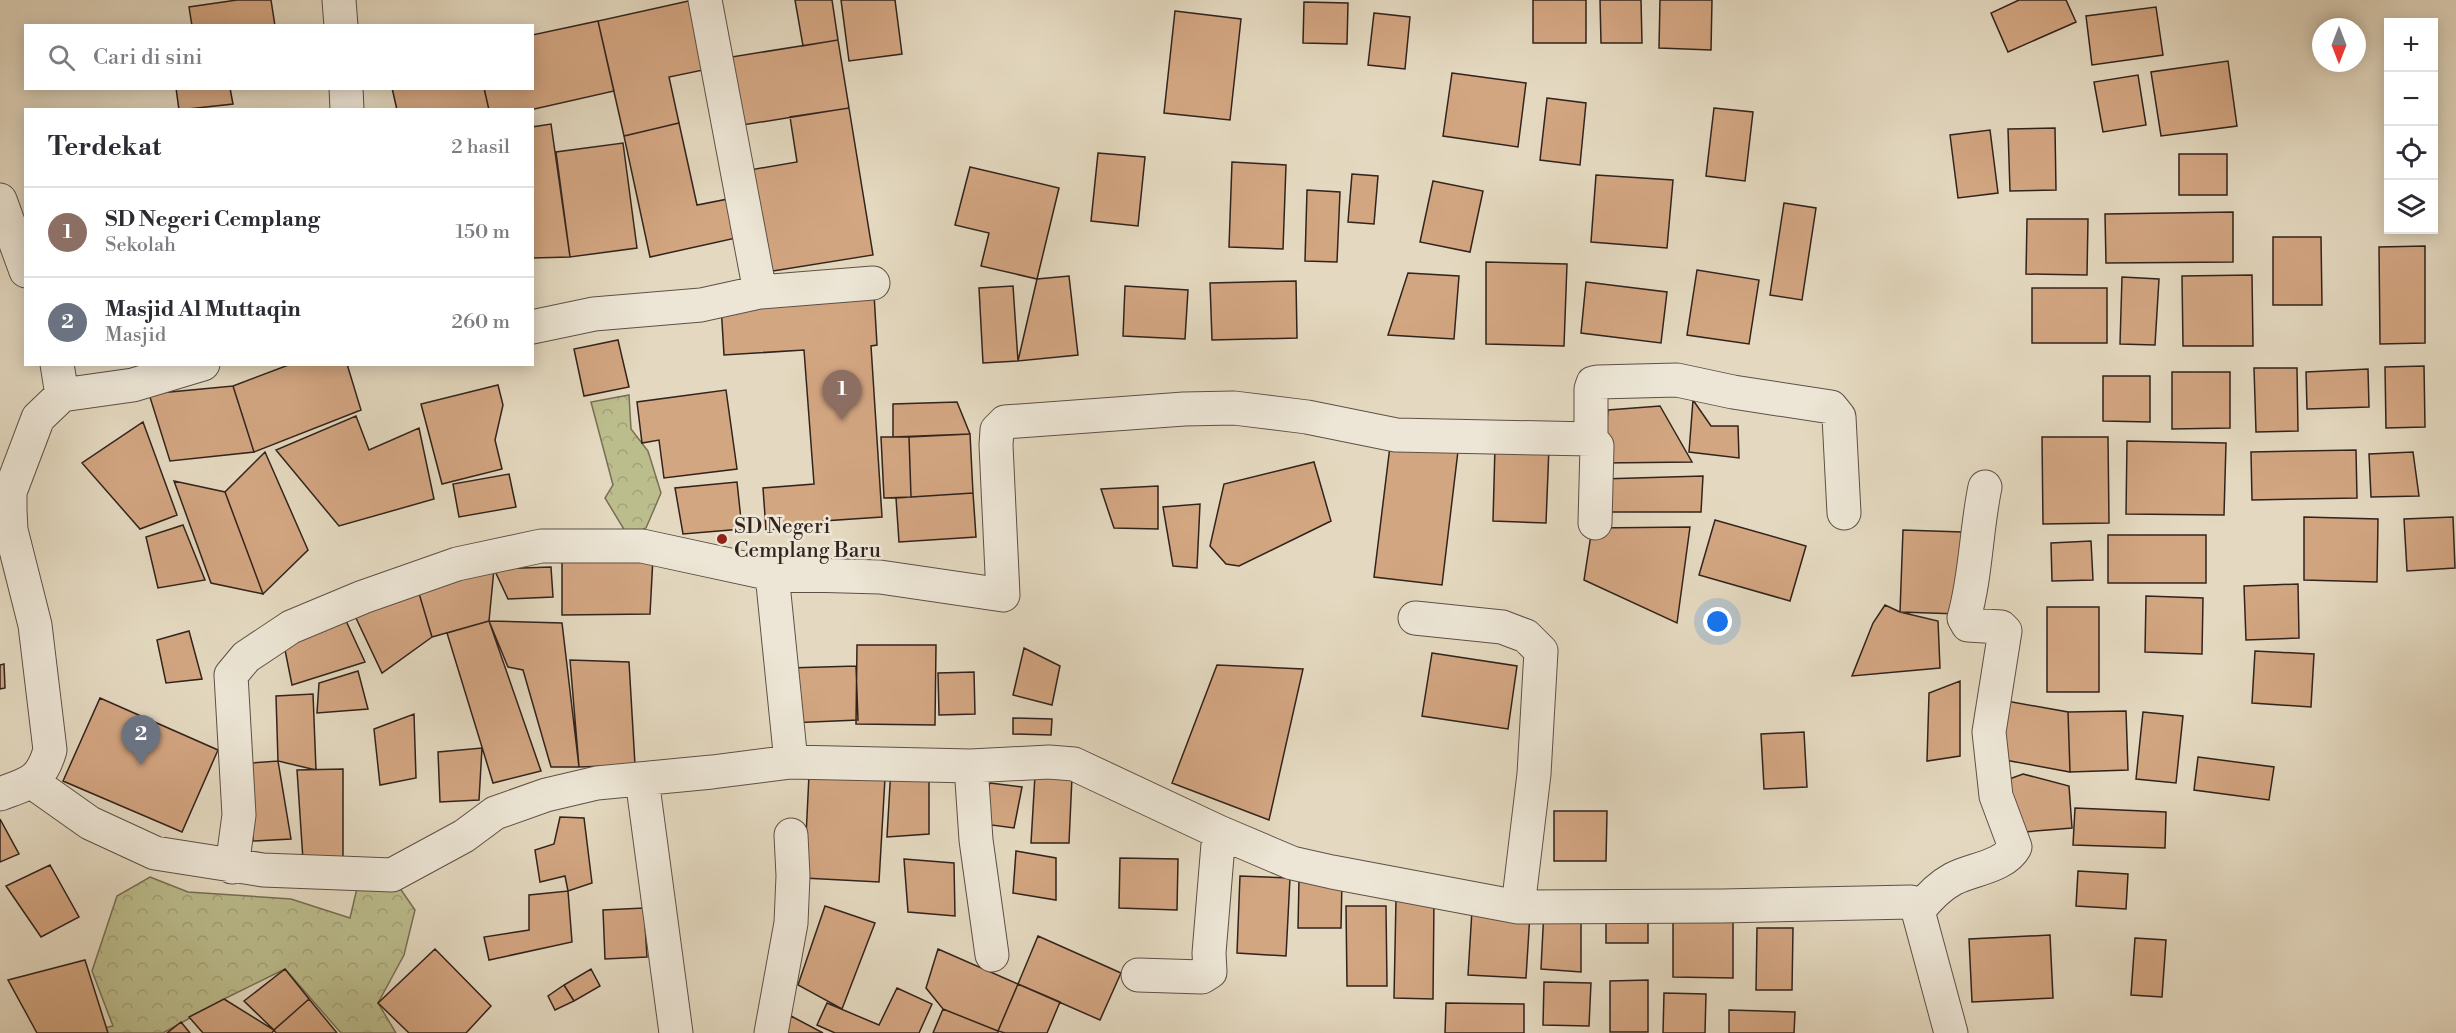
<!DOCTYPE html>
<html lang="id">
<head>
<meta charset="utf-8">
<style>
	:root { --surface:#fff; --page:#f2f2f3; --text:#2b2b33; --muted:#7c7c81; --line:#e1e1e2; --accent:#8f2418 }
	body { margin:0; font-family:"Libre Bodoni",serif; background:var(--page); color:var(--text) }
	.controls { position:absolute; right:18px; top:18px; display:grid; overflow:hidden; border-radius:0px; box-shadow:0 3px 15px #0003 }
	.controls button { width:54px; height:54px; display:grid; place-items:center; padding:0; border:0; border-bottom:2px solid var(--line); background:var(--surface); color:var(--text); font:30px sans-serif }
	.compass { position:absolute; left:2312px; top:18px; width:54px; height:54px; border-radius:50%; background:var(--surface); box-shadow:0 3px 15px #0003; rotate:180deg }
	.you { position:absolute; left:1718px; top:622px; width:21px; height:21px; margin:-15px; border:4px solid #fff; border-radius:50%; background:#1a73e8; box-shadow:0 0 0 9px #1a73e833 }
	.badge { display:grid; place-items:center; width:39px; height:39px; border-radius:50%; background:var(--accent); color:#fff; font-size:20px; font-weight:700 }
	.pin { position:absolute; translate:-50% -50px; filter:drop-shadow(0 2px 3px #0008) }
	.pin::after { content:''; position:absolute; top:32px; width:21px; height:18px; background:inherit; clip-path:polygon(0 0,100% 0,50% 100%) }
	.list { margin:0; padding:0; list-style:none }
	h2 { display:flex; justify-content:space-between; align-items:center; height:78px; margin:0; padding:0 24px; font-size:26px }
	h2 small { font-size:20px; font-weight:400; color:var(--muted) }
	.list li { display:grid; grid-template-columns:39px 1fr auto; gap:18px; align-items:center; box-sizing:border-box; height:90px; padding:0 24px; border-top:2px solid var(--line) }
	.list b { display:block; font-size:22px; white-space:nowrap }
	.list p { margin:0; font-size:20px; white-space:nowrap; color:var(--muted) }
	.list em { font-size:20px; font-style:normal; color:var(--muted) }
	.icon { flex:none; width:33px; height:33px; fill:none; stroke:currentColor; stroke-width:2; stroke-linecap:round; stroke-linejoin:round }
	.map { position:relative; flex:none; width:2456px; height:1033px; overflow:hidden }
	.search { position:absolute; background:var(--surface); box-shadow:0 3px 15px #0003; left:24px; top:24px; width:510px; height:66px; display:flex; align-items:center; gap:15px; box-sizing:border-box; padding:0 21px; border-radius:0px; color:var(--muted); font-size:22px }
	.panel { position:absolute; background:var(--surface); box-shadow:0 3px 15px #0003; left:24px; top:108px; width:510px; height:258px; border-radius:0px }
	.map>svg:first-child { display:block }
	.forest { fill:url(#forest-crowns); stroke:#777055; stroke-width:1.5 }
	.building { fill:#d3a682; stroke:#32231d; stroke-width:1.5 }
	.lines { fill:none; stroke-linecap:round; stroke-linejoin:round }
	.minor-casing { stroke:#5e5046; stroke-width:35 }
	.minor { stroke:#ede6d6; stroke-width:33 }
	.poi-dot { fill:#8f2418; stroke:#ede6d6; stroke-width:2 }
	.labels { text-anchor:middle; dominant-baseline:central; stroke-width:5; stroke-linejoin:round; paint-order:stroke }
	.poi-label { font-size:21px; fill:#32231d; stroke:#ede6d6; text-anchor:start }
</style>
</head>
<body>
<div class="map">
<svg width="2456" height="1033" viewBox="0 0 2456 1033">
	<defs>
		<pattern id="forest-crowns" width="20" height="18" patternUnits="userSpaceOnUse" patternTransform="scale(1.5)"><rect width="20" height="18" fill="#bcbd8d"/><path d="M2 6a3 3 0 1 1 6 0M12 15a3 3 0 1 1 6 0" fill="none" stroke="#a2a279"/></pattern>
	</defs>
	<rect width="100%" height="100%" fill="#e4d9c0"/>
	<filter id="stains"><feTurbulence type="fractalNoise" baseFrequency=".00333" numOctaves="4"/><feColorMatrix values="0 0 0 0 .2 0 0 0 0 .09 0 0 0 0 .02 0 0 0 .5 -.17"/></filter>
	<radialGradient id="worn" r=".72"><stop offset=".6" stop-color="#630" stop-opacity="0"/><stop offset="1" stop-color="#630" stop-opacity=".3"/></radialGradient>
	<!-- forest -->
	<path class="forest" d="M629,395l2,34 17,22 13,42 -15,35 -18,8 -23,-38 8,-13 -22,-83z
		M150,877l38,15 103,7 59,19 8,-34h39l18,26 -11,45 -26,48 18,30h-55l-56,-64 -61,30 -61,34h-82l32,-7 -21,-55 25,-75z"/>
	<!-- building -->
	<path class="building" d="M237,0h34l4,26h-83l-3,-19z
		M693,0l15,69 -39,8 10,46 -55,13 -26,-115z
		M795,0h37l6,40 -35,6z
		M841,0h54l7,54 -53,7z
		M1533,0h53v43h-53z
		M1600,0h41l1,43h-41z
		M1660,0h52l-1,50 -52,-2z
		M2019,0h47l10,22 -68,30 -17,-39z
		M1304,2l44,1 -1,41 -44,-1z
		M2156,7l7,48 -71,10 -6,-49z
		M1175,11l66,8 -11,101 -66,-7z
		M1374,13l36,4 -5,52 -37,-4z
		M598,21l16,70 -84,19h-41l-5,-22h48v-53z
		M838,40l11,68 -119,19 -11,-68z
		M2228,61l9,65 -76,10 -10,-64z
		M1452,73l74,10 -8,64 -75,-11z
		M2138,75l8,50 -43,7 -9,-50z
		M176,88h54l3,16 -54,6z
		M392,88h92l5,22h-92z
		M1547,98l39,5 -6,62 -40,-5z
		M849,108l24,147 -113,18 -16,-102 53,-9 -7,-45z
		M1714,108l39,4 -8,69 -39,-5z
		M679,123l18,82 31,-6 8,39 -86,19 -26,-121z
		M551,124l19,133 -38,1v-131z
		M2055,128l1,62 -46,1 -2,-62z
		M1990,130l8,63 -40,5 -8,-63z
		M623,143l14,105 -67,9 -14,-105z
		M1098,153l47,4 -7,69 -47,-5z
		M2179,154h48v41h-48z
		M1232,162l54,3 -3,84 -54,-2z
		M970,167l89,21 -22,91 -56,-13 8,-33 -34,-8z
		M1352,174l26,2 -4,48 -26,-2z
		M1596,175l77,5 -6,68 -76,-6z
		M1433,181l50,10 -13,61 -50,-10z
		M1307,190l33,2 -3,70 -32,-1z
		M1784,203l32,5 -14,92 -32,-5z
		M2233,212v50l-127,1 -1,-49z
		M2027,219h61l-1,56 -61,-1z
		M2273,237h48l1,68h-49z
		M2425,246v97l-45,1 -1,-97z
		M1486,262l81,2 -3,82 -78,-2z
		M1697,270l62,10 -10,64 -62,-9z
		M1408,273l51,3 -5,63 -66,-4z
		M2252,275l1,71h-70l-1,-70z
		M1069,276l9,79 -60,6 19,-82z
		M2122,277l37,2 -4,66 -35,-1z
		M1296,281l1,57 -85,2 -2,-57z
		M1586,282l81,10 -6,51 -80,-10z
		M1013,286l5,75 -35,2 -4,-75z
		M1125,286l63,4 -3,49 -62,-3z
		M2032,288h75v55h-75z
		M874,294l3,51 -6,1 11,171 -59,4v5l-57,4 -3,-42 51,-4 -10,-134 -80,5 -3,-50z
		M618,340l11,47 -45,9 -10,-47z
		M291,364h56l14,46 -107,42 -21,-66z
		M2424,366l1,61 -39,1 -1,-61z
		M2254,368h43l1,63 -42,1z
		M2368,369l1,38 -62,2 -1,-37z
		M2172,372h58v56l-58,1z
		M2103,376h47v46l-47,-1z
		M498,385l5,20 -8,35 7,29 -60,15 -21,-80z
		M233,386l21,66 -84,9 -21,-67z
		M726,390l11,79 -73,9 -5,-38 -17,3 -5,-41z
		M1693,400l18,26h27l1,32 -50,-6z
		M957,402l13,32 -77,3v-33z
		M1660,406l32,56 -89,1 5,-53z
		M356,416l13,34 50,-22 15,71 -95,27 -63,-76z
		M143,422l34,93 -37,14 -58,-66z
		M970,434l3,59 -62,4 -2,-60z
		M881,437h28l2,60 -27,1z
		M2042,437h66l1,86 -66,1z
		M2127,441l99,2 -2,72 -98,-1z
		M1390,446l68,5 -16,134 -68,-8z
		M1495,446l54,1 -3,76 -53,-2z
		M2356,450l1,48 -105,2 -1,-48z
		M265,452l43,98 -45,44 -38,-102z
		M2413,452l6,44 -48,1 -2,-43z
		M1314,462l17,59 -92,45 -13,-2 -16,-18 14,-62z
		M509,474l7,33 -57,10 -6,-33z
		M1703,476l-2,36h-95l-5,-33z
		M174,481l51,11 38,102 -52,-11z
		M737,482l5,47 -59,5 -8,-46z
		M1158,486v43l-44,-1 -13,-39z
		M973,493l3,44 -77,5 -3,-44z
		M1200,504l-3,64 -24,-2 -10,-59z
		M2304,517l74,2 -1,63 -73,-2z
		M2453,517l2,51 -48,3 -3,-52z
		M1715,520l91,26 -16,55 -91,-26z
		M183,525l22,55 -47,8 -12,-51z
		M1690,527l-13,96 -93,-43 8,-52z
		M1903,530l59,2 -3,82 -59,-2z
		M2108,535h98v48h-98z
		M2091,541l2,39 -41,1 -1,-38z
		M562,556l91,1 -3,57 -88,1z
		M551,567l2,30 -45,2 -14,-30z
		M494,569l-5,52 -57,16 -14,-47z
		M2298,584l1,54 -53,2 -2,-54z
		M418,590l14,47 -50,36 -27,-57z
		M2146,596l57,2 -1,56 -57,-2z
		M1885,605l15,7 38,9 2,47 -88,8 21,-53z
		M2047,607h52v85h-52z
		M341,610l24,52 -73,23 -8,-40z
		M489,621l73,2 17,144h-28l-28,-97 -15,-3z
		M489,621l52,150 -48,12 -46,-150z
		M189,631l13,48 -36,4 -9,-43z
		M857,645h79l-1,80 -79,-1z
		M1024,648l36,18 -8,39 -39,-10z
		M2255,651l59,3 -3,53 -59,-4z
		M1432,653l85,13 -9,63 -86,-13z
		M570,660l59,2 6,103 -56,2z
		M4,664l1,24 -5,1v-24z
		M1217,665l86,4 -34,151 -97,-37z
		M856,666l2,54 -69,3 -1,-55z
		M358,671l10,38 -51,4 2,-30z
		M974,672l1,42 -36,1 -1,-42z
		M1960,681v75l-33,5 2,-68z
		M313,694l3,76 -38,-9 -2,-65z
		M100,698l118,52 -36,82 -119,-51z
		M2001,700l67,12 2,60 -65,-12z
		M2126,711l2,59 -58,2 -2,-60z
		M2143,712l40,4 -7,67 -40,-4z
		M414,714l2,64 -36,7 -6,-56z
		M1013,718l39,1 -1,16 -38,-1z
		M1804,732l3,55 -43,2 -3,-55z
		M482,748l-3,52 -39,2 -2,-50z
		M2198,757l76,10 -5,33 -75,-10z
		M278,761l13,78 -38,2 -2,-78z
		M891,767l38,3v64l-42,3z
		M343,769v90l-40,1 -6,-90z
		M2023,774l46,12 3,42 -60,5 -11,-51z
		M809,775l76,3 -6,104 -75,-4z
		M1035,775l37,2 -3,66h-38z
		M990,783l32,4 -8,41 -38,-5z
		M2075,808l91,4 -1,36 -92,-3z
		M1554,811h53l-1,50h-52z
		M560,817l24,1 8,65 -24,8 -3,-15 -25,6 -5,-32 19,-6z
		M0,819l19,35 -19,8z
		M1016,851l40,7v42l-43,-7z
		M1120,858l58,1 -1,51 -58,-2z
		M904,859l50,4 1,53 -47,-4z
		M50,865l29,52 -38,20 -35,-51z
		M2078,871l50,3 -2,35 -50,-3z
		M1240,876l50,2 -4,78 -49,-3z
		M1299,880h43l-1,48h-43z
		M568,891l4,51 -83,18 -5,-23 45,-7v-35z
		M1396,899h38l-1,100 -39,-1z
		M825,906l50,17 -33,86 -44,-24z
		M1346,906h40l1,80h-40z
		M644,908l3,49 -42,2 -2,-49z
		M1544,909l37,3v60l-40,-3z
		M1472,910l58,3 -4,65 -58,-3z
		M1606,911l42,1v31h-42z
		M1673,913l60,1v64l-60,-1z
		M1757,928h36l-1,62h-36z
		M2050,935l3,63 -81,4 -3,-63z
		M1038,936l83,37 -21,47 -82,-36z
		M2135,938l31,2 -4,57 -31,-2z
		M435,949l56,57 -25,27h-57l-31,-30z
		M938,949l80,35 -20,47 -55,-22 -17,-21z
		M85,960l23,73h-71l-29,-53z
		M285,969l24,30 -35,31 -30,-29z
		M591,969l9,17 -26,15 -10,-16z
		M1648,980v52h-38v-51z
		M1544,982l47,1 -2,43 -46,-1z
		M1018,984l42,18 -13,31h-42l-7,-2z
		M564,985l10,16 -19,9 -7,-14z
		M897,988l35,16 -13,29h-84l-18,-8 10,-22 52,22z
		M1664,993l42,1 -1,39h-42z
		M224,999l50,31 -2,3h-69l-14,-16z
		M309,999l28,34h-61l-2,-3z
		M1446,1003l78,1v29h-79z
		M943,1009l55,22v2h-65z
		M1729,1010l66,2 -1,21h-65z
		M791,1016l32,17h-40z
		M181,1022l9,11h-23z"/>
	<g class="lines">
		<defs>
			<path id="minor" d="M339,0l2,26
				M705,0l55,292
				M346,88l1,22
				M0,200l26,71
				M532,327l62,-13 107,-9 59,-13 113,-9
				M57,364l5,31
				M1591,439v-50l2,-6 5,-1 79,-2 56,12 98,15 8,10 5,96
				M1415,618l87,9 24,9 15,15 -7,123 -16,133
				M791,762l-19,-188 108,3 123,18 -7,-150 1,-15 8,-8 179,-13 50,-1 73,9 89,18 195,4 6,7 -2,77
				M971,766l5,74 16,115
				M642,779l34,254
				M32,782l58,41 65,30 108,17 129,5 72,-39 31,-23 51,-18 51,-12 115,-11 79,-10 180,4 78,-4 25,2 145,68 73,31 40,9 186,35 204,-1 189,-4 7,9 33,122
				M0,794c29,-11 41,-12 50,-44l-15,-125 -24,-95 -1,-19v-19l28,-74 24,-23 71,-10 70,-21
				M232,867l7,-52 -8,-140 15,-18 45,-30 72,-30 94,-33 84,-18h101l130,28
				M1918,911c10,-13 20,-24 35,-32 19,-10 51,-12 62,-32l-19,-51 -7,-64 16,-101 -4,-4 -33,-2 -4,-7c12,-42 12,-88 21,-131
				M1138,975l64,2 8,-5 -1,-19 10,-121
				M771,1033l20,-110 2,-47 -2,-41"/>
		</defs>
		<!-- minor casing -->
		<use href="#minor" class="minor-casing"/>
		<!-- minor -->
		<use href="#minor" class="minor"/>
	</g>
	<!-- markers -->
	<circle class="poi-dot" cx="722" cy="539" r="6"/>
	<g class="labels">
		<!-- poi labels -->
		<g class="poi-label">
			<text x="734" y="527">SD Negeri<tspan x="734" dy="24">Cemplang Baru</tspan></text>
		</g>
	</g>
	<rect width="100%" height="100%" filter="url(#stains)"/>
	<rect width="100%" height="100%" fill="url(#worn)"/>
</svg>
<div class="controls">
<button>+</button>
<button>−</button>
<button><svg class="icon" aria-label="locate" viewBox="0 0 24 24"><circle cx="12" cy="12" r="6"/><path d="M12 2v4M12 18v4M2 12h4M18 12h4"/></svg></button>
<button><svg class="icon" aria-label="layers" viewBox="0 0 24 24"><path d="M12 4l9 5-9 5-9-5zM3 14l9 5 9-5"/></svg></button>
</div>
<svg class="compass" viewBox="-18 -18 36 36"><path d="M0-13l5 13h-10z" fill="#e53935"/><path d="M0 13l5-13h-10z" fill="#7c7c81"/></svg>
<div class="you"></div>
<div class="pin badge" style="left:842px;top:420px;background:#8d6e63">1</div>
<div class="pin badge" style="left:141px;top:765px;background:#6b7280">2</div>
<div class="search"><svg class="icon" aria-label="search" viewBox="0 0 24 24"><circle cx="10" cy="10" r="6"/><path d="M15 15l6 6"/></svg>Cari di sini</div>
<section class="panel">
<h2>Terdekat<small>2 hasil</small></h2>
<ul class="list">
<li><span class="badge" style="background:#8d6e63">1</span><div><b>SD Negeri Cemplang</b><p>Sekolah</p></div><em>150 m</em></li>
<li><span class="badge" style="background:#6b7280">2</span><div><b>Masjid Al Muttaqin</b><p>Masjid</p></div><em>260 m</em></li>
</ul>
</section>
</div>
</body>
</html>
